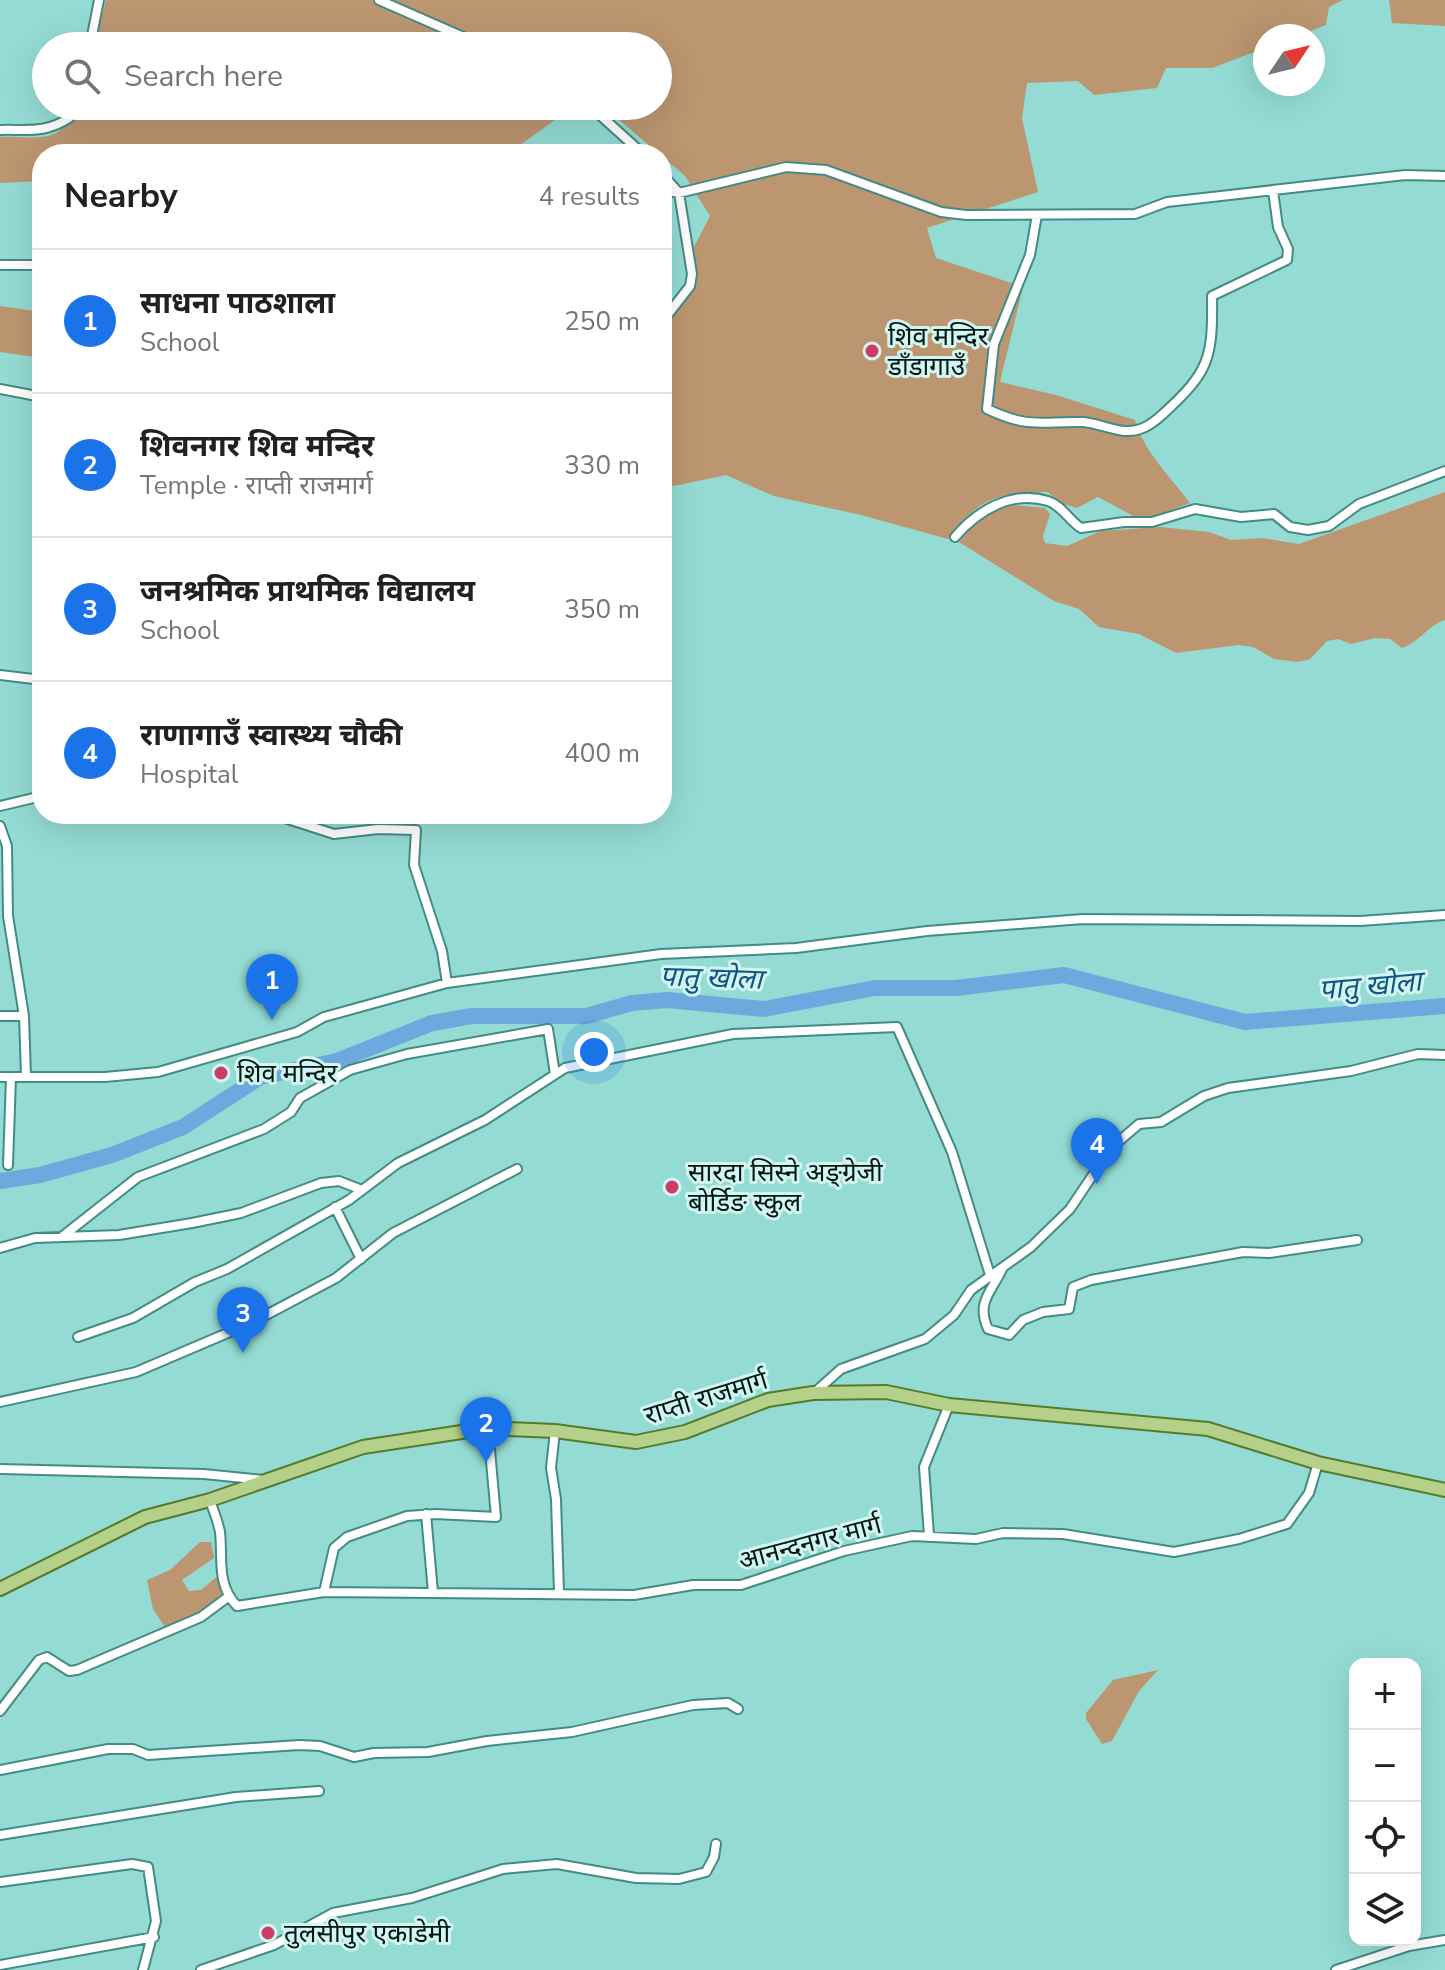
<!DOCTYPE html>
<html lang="en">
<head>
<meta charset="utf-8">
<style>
	:root { --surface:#fff; --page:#f6f6f6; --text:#202124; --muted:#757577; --line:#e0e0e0; --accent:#1a73e8 }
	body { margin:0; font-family:"Nunito Sans","Noto Sans Devanagari",sans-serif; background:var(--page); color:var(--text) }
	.controls { position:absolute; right:24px; bottom:24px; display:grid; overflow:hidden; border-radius:16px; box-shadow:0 8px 32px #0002 }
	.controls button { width:72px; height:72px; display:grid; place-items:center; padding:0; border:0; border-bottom:2px solid var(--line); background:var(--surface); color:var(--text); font:40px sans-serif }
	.compass { position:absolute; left:1253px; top:24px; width:72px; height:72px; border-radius:50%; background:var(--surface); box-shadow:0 8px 32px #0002; rotate:55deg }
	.you { position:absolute; left:594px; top:1052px; width:28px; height:28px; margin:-20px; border:6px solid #fff; border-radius:50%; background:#1a73e8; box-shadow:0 0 0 12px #1a73e833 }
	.badge { display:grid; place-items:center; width:52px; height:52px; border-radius:50%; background:var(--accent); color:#fff; font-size:26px; font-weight:700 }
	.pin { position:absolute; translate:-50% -66px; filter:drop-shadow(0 2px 4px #0008) }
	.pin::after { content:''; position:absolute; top:42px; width:28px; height:24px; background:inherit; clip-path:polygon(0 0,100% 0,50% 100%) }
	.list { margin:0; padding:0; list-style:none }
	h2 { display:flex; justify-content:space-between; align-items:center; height:104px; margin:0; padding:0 32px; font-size:34px }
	h2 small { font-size:26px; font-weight:400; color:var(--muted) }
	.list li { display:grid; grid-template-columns:52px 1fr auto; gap:24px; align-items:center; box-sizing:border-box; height:144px; padding:0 32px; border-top:2px solid var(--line) }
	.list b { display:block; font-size:30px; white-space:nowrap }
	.list p { margin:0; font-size:26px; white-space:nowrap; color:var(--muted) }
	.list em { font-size:26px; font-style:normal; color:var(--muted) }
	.icon { flex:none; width:44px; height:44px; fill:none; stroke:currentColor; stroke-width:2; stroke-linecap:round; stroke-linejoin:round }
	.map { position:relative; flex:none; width:1445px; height:1970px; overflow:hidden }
	.search { position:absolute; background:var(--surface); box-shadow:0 8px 32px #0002; left:32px; top:32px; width:640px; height:88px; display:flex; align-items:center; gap:20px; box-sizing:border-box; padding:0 28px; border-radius:44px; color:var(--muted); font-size:30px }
	.panel { position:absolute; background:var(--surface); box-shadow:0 8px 32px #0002; left:32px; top:144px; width:640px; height:680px; border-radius:32px }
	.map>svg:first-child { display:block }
	.green { fill:#bb9670 }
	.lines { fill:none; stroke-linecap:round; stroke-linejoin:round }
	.river { stroke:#6da9df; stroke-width:16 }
	.minor-casing { stroke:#448b84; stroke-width:12 }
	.primary-casing { stroke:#567a2c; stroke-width:16 }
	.minor { stroke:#fff; stroke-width:8 }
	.primary { stroke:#b5d088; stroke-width:12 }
	.poi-dot { fill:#cb3d67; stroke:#d2f5f0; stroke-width:3 }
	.labels { text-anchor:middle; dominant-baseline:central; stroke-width:6; stroke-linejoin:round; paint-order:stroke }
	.poi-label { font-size:26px; fill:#001715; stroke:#d2f5f0; text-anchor:start }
	.street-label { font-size:26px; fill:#001715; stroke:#d2f5f0 }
	.water-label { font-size:28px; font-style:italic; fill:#115386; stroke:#d2f5f0 }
</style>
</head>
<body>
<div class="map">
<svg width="1445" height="1970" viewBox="0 0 1445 1970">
	<rect width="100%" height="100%" fill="#94dbd4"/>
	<!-- green -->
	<path class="green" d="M106,0h1237l-14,7 -3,18 -29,11h-32v12l-53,20h-46l-9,20 -63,7 -16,-14 -51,2 -5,35 16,74 -111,36 9,30 87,29 -23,95 56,13 79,25c9,32 35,56 55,83l-38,14h-17l-37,-20 -21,11 -17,-5 -12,-11c-50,0 -70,6 -100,47l-87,-24 -87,-19 -48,-21 -52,11 -12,-3v-155l35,-45 -3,-36 16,-31 -25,-40 -82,-70h55v-60h-564z
		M1389,0h56v26l-53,-3z
		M73,106h501l-66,48h-466v27l-42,2v-46c32,-2 64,11 73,-31z
		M0,306l42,6v46l-42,-6z
		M1445,492v128c-17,5 -25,22 -43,28l-12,-9 -15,-1 -24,6 -13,-5 -11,2 -17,18 -12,3 -24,-3 -21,-12 -14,-2 -63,8 -37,-19 -40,-7 -20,-18 -25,-8 -95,-59 15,-17 28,-21 43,4 5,6 -7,22 2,7 22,3 34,-15 59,-4 49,5 22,8 31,-2 37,6z
		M200,1542h11l3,16 -32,22 7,11 12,-1 18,-15 3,20 -27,21 -30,11 -12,-18 -6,-29 23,-10z
		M1158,1670l-19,21 -27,50 -10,3 -16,-25v-6l27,-33z"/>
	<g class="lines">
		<!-- river -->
		<path class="river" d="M0,1181l40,-6 72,-20 71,-28 77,-50 77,-16 95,-38 40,-7h114l46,-13 35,-3 97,9 111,-21h81l108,-13 181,47 200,-16"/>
		<defs>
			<path id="minor" d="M379,0l105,46
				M90,46l9,-46
				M590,106l53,48
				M0,130c26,-1 45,4 69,-12l1,-12
				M662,174l17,19 13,81 -2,12 -28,36
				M662,190l17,3 107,-26 40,3 115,42 25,3 169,-1 32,-12 45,-5 193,-22 40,1
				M1037,215l-7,40 -36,89 -7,65c43,20 52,12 96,13 14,1 28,8 42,9 16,1 27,-7 38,-17 46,-42 50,-55 49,-118l75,-36 1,-11 -10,-22 -5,-36
				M0,265h42
				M0,389l42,8
				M955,537c23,-27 57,-47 93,-36 13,4 22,20 33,27l43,-6h28l43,-13 46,8 33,-3 16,13 18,3 21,-4 30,-22 86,-33
				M0,675l42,5
				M0,806l42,-10
				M272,814l62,20 44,-5 38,1 -2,35 28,86 5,32
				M0,826l7,20 1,70 16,100 2,60
				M0,1016h24
				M0,1077h105l53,-5 139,-40 27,-15 123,-34 214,-29 135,-6 131,-17 156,-12 277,2 85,-6
				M8,1165l3,-88
				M335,1207l26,52
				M63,1236l75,-59 126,-48 27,-17 9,-14 50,-28 57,-16 141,-25 7,45
				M0,1248l35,-10 84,-3 73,-12 49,-10 80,-30 18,-2 23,9
				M1002,1269c-11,24 -26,33 -14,60l21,6 14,-15 20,-8 26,-3 4,-22 18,-7 152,-28 26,1 88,-13
				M78,1337l55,-19 62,-36 32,-13 122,-69 49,-37 87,-43 80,-52 168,-34 164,-7 55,125 38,123
				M814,1393l27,-24 84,-30 29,-24 17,-25 60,-43 39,-38 41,-61 28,-24 22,-2 43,-26 24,-8 123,-17 67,-17 27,1
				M0,1402l136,-30 115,-49 85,-45 57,-45 124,-64
				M555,1431l-4,37 5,31 3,93
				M0,1469l204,5 59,6
				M210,1500c3,10 8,21 10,32 3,27 -4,52 17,74l87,-14 310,3 59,-10h48l103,-34 68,-15 64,3 27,-6 60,1 111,18 65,-13 48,-15 22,-31 9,-30
				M426,1514l7,78
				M929,1535l-5,-68 25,-62
				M324,1592l10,-44 13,-11 60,-21 28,-2 61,3 -8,-89
				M0,1711l39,-51 8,-3 22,14 8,-1 124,-53 27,-20
				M0,1770l108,-21h25l15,6 151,-10 21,1 34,11 20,-4 54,-1 59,-11 85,-9 121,-27 35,-2 10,6
				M0,1835l236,-38 83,-6
				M0,1882l132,-18 16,3 8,54 -13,49
				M0,1965l154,-28
				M201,1970l73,-25 59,-32 79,-15 91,-29 54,-5 79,14 43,1 27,-7 8,-15 2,-13
				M1336,1970l73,-24 36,-6"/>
			<path id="primary" d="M0,1589l145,-72 65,-17 153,-53 125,-19 67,3 81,11 49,-10 83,-32 45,-7 73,-1 63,13 259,24 110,34 127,27"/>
		</defs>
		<!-- minor casing -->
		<use href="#minor" class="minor-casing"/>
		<!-- primary casing -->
		<use href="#primary" class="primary-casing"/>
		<!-- minor -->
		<use href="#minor" class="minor"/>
		<!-- primary -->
		<use href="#primary" class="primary"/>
	</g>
	<!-- markers -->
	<g class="poi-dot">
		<circle cx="872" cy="351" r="8"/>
		<circle cx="221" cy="1073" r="8"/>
		<circle cx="672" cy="1187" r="8"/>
		<circle cx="268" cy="1933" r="8"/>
	</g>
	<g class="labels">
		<!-- poi labels -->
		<g class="poi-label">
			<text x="888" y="336">शिव मन्दिर<tspan x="888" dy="30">डाँडागाउँ</tspan></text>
			<text x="237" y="1073">शिव मन्दिर</text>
			<text x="688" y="1172">सारदा सिस्ने अङ्ग्रेजी<tspan x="688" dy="30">बोर्डिङ स्कुल</tspan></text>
			<text x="284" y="1933">तुलसीपुर एकाडेमी</text>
		</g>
		<!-- street labels -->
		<g class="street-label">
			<text transform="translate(706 1398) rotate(-17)">राप्ती राजमार्ग</text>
			<text transform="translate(810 1543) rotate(-15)">आनन्दनगर मार्ग</text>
		</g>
		<!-- water labels -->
		<g class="water-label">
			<text transform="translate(711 978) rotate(2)">पातु खोला</text>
			<text transform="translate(1370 986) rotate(-5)">पातु खोला</text>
		</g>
	</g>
</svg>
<div class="controls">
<button>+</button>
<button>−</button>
<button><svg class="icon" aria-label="locate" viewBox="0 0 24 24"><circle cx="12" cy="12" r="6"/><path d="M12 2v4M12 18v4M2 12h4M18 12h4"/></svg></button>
<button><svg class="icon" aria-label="layers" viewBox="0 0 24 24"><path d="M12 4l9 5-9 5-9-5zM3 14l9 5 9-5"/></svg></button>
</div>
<svg class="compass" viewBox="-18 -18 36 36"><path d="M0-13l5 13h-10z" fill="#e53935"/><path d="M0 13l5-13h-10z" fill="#757577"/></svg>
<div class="you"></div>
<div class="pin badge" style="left:272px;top:1020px">1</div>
<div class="pin badge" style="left:486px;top:1463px">2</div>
<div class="pin badge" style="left:243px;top:1353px">3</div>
<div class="pin badge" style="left:1097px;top:1184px">4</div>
<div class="search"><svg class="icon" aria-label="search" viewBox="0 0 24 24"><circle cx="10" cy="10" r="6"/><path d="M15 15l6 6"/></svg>Search here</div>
<section class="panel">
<h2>Nearby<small>4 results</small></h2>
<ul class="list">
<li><span class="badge">1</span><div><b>साधना पाठशाला</b><p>School</p></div><em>250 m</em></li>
<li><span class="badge">2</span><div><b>शिवनगर शिव मन्दिर</b><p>Temple · राप्ती राजमार्ग</p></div><em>330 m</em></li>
<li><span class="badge">3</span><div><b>जनश्रमिक प्राथमिक विद्यालय</b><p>School</p></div><em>350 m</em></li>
<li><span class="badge">4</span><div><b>राणागाउँ स्वास्थ्य चौकी</b><p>Hospital</p></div><em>400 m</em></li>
</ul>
</section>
</div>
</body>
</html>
